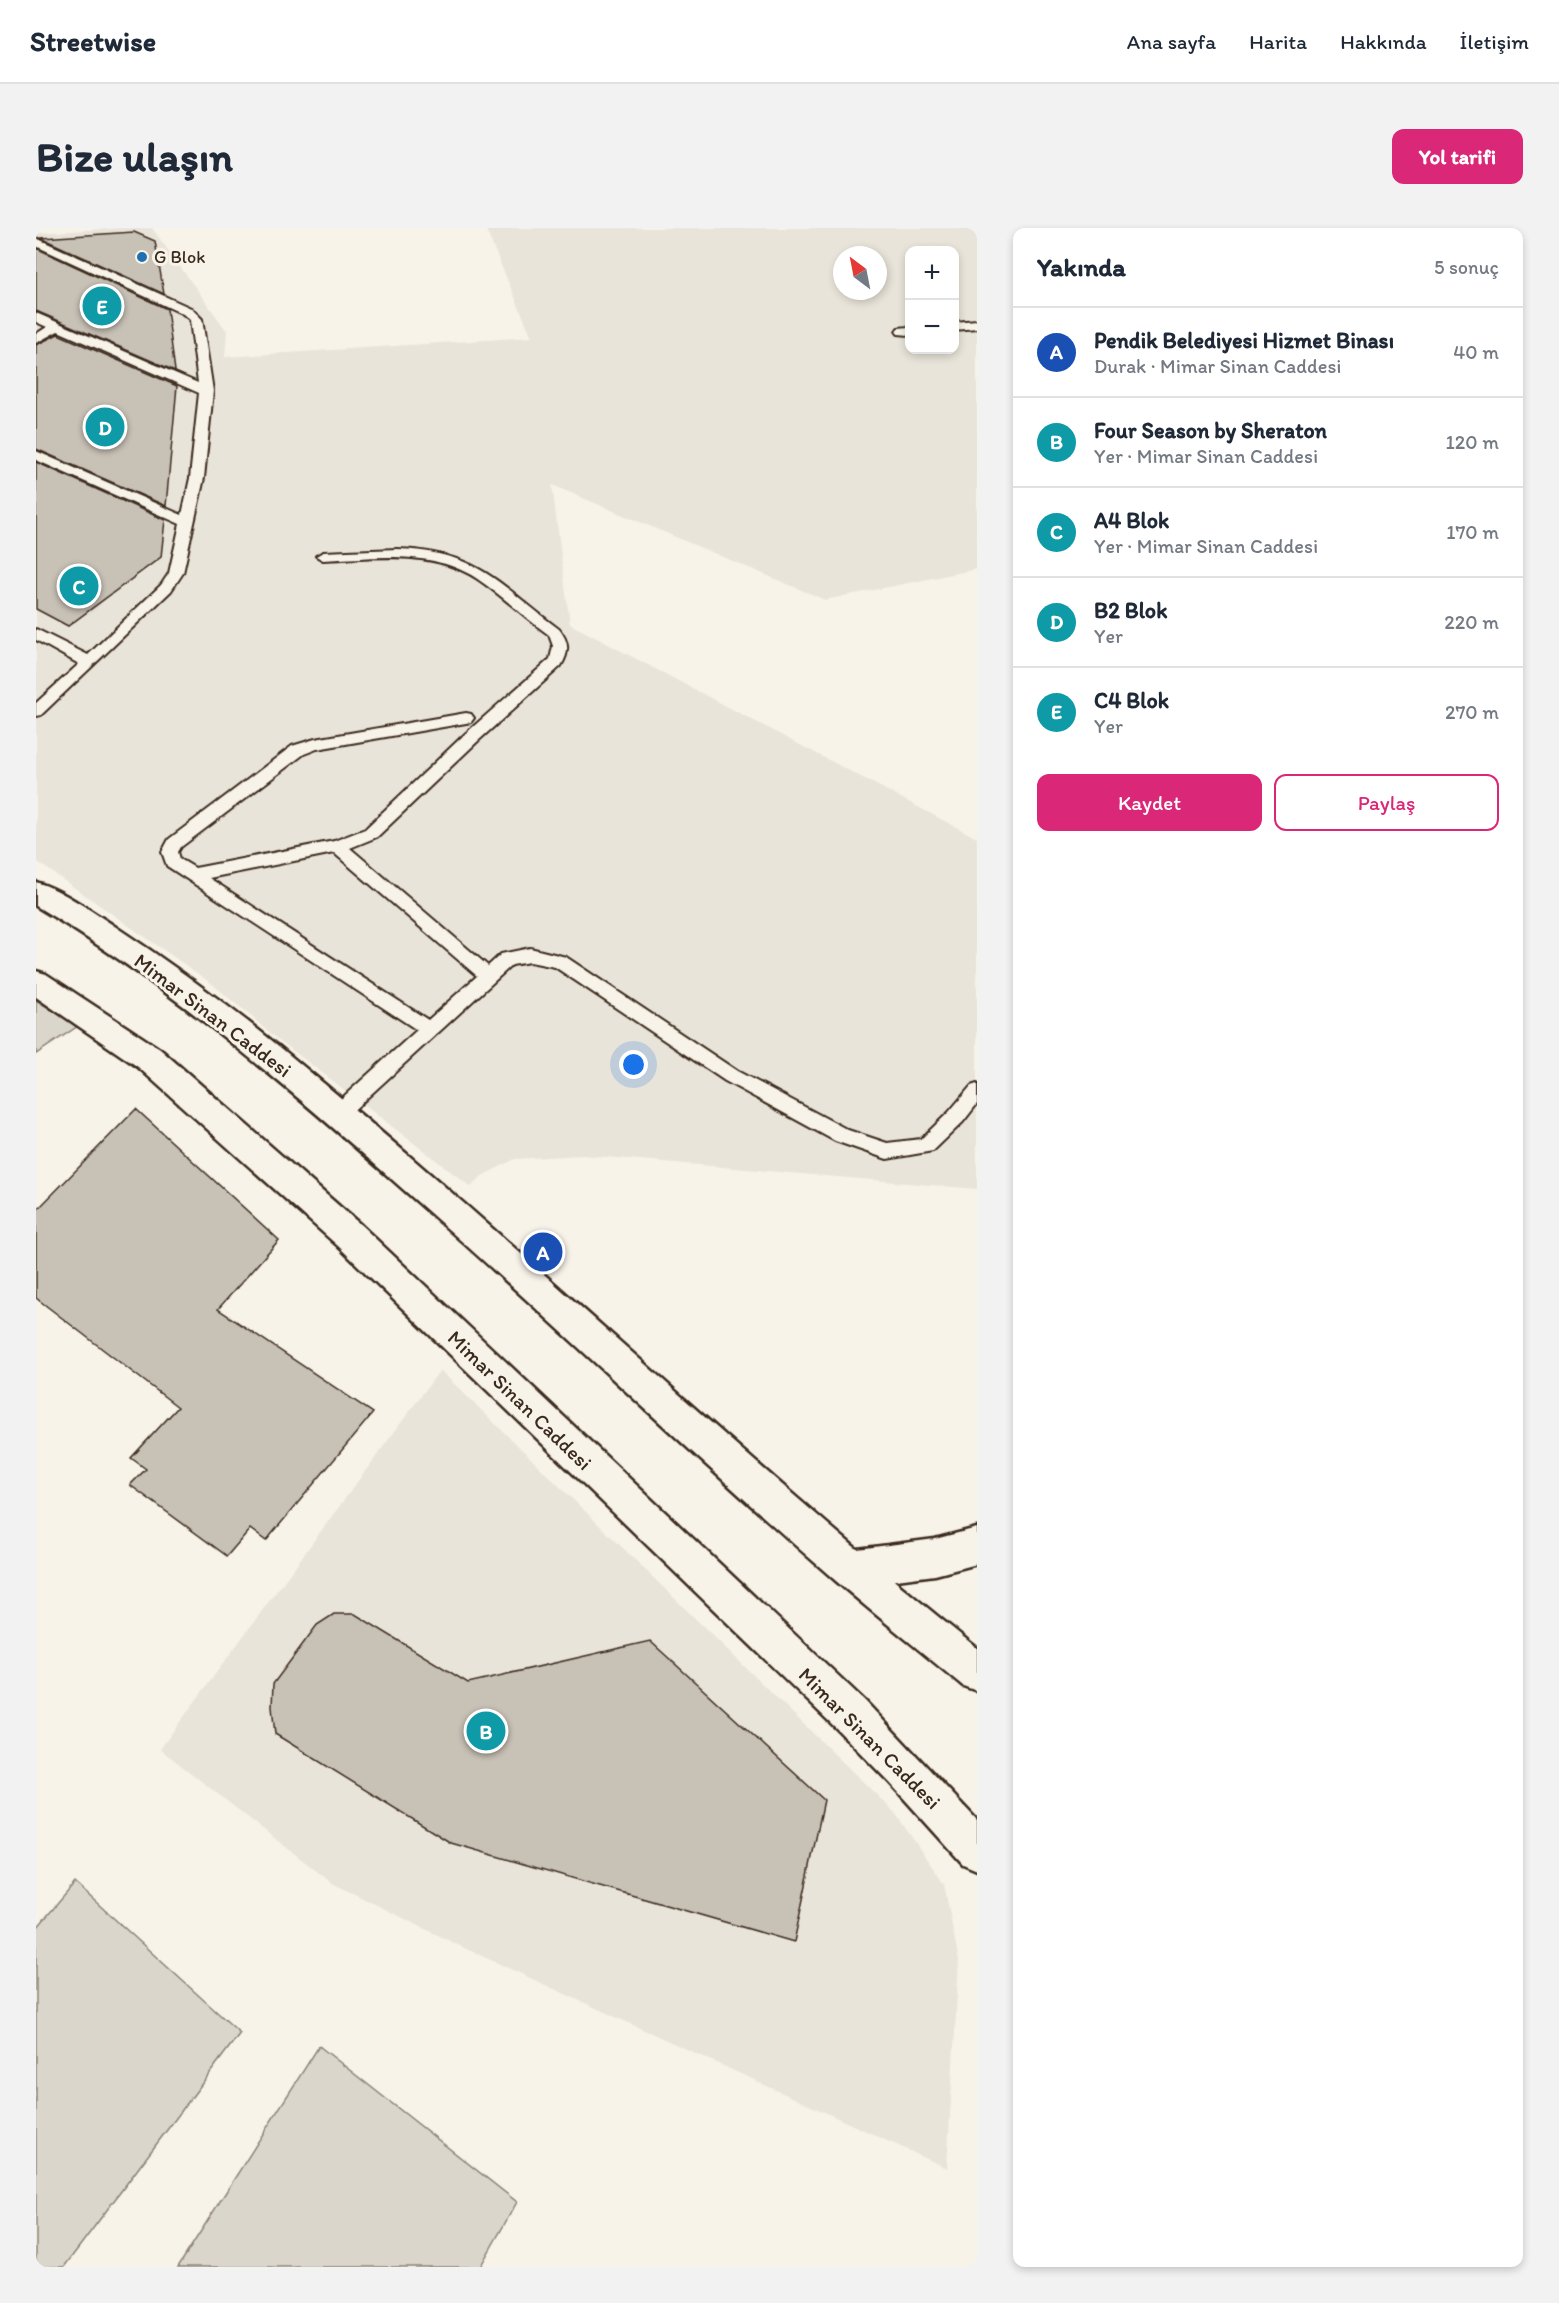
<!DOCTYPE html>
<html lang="tr">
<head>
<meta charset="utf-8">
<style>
	:root { --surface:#fff; --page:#f2f2f3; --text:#1f2937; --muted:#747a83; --line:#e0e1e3; --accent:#db2777 }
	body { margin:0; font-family:Itim,sans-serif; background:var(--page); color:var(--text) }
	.controls { position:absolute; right:18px; top:18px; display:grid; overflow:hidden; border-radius:12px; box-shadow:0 3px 9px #0003 }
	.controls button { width:54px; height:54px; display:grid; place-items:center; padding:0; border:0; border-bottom:2px solid var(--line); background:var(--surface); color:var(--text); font:30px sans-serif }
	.compass { position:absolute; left:797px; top:18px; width:54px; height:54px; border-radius:50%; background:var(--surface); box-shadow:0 3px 9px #0003; rotate:328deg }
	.you { position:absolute; left:598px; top:837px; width:21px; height:21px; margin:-15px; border:4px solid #fff; border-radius:50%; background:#1a73e8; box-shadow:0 0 0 9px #1a73e833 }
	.badge { display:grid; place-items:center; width:39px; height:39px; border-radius:50%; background:var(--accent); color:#fff; font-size:20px; font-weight:700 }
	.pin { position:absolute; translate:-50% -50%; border:3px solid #fff; box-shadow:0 2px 6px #0006 }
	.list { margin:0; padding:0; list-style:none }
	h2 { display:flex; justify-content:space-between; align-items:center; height:78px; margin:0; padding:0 24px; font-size:26px }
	h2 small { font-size:20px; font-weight:400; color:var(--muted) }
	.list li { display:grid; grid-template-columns:39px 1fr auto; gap:18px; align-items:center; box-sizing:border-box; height:90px; padding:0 24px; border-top:2px solid var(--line) }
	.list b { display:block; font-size:22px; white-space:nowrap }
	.list p { margin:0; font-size:20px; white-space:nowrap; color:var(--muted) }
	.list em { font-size:20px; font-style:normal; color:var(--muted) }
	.actions { display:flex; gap:12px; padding:18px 24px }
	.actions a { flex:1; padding:14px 0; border:2px solid var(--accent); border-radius:12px; text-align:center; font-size:21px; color:var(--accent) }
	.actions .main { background:var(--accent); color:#fff }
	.map { position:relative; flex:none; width:941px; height:2039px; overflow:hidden; border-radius:12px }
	header { display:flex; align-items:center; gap:36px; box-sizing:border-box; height:84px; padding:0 30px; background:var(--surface); border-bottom:2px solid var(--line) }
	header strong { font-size:28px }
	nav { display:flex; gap:33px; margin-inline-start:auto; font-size:21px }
	.intro { display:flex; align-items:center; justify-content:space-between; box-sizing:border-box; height:144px; padding:0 36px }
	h1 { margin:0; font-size:42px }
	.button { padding:15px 27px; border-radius:12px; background:var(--accent); color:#fff; font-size:21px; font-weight:700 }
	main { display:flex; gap:36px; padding:0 36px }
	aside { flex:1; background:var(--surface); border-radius:12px; box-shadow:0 3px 9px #0003 }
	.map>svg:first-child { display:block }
	.built { fill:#e9e4d9; fill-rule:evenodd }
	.green { fill:#dbd6cb; stroke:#8b8074; stroke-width:1.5 }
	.building { fill:#c8c1b6; stroke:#3b2a1e; stroke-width:1.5 }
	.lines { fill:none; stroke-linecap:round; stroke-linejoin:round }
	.lane-casing { stroke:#3b2a1e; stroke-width:4 }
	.street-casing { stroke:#3b2a1e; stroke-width:5 }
	.primary-casing { stroke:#3b2a1e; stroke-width:5 }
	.lane { fill:#f7f3e8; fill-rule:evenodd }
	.street { fill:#f7f3e8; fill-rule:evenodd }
	.primary { fill:#f7f3e8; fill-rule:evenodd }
	.poi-dot { fill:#1f6fb2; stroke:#f7f3e8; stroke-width:2 }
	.labels { text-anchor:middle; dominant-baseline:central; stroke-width:6; stroke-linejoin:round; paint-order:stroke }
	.far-poi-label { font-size:18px; fill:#3b2a1e; stroke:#f7f3e8; text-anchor:start }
	.street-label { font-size:21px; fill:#3b2a1e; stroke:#f7f3e8 }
</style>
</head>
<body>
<header>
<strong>Streetwise</strong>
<nav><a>Ana sayfa</a><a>Harita</a><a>Hakkında</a><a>İletişim</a></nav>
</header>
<div class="intro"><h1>Bize ulaşın</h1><a class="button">Yol tarifi</a></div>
<main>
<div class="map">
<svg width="941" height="2039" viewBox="0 0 941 2039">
	<rect width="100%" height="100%" fill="#f7f3e8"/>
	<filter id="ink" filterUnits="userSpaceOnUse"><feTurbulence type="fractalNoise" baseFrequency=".0167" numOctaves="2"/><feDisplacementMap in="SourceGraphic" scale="12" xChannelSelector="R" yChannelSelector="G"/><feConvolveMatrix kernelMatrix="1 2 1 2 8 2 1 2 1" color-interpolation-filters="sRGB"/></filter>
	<g filter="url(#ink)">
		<!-- built -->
		<path class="built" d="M85,0h31l75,103 -2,26 307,-20 -47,-109h492v341l-152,31 -273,-115 18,139 407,214v351l-395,-34 -67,4 -33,17 -11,11 -192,-147 -68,-57 -175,-122v-628zM873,22h45v100h-45zM806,27h36v36h-36z
			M404,1142l455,443 49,71 15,77 -12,207 -485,-221 -130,-64 -172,-134z"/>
		<!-- green -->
		<path class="green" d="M0,772l42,26 -42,28z
			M39,1655l165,150 -176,234h-28v-338z
			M283,1818l198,156 -37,65h-302z"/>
		<!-- building -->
		<path class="building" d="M98,4l21,9 9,53 -123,-56z
			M0,20l131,61 8,62 -139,-60z
			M22,106l119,52 -11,120 -130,-57v-104z
			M0,234l129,58 -4,37 -93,69 -32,-17z
			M100,881l143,131 -61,69 155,104 -107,128 -16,-12 -23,27 -97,-71 16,-16 -15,-11 47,-51 -142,-109v-87z
			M298,1386h21l113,69 182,-42 174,159 -30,142 -343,-99 -176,-109 -3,-27 1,-23 44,-59z"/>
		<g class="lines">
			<defs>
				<path id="lane" d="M0,10l155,70 11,11 11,72 -9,87 -21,95 -12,18 -130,124 -5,1v-13l43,-39 -43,-24v-11l52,26 73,-70 8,-12 11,-49 -144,-64v-9l146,64 8,-37 9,-85 -141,-62 -22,12v-9l11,-7 -11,-5v-9l162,70 -8,-63 -7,-6 -147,-68z
					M941,92v8l-23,2v-8z
					M873,99v8l-11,-1 -2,-3 2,-3z
					M361,321c83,3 101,35 162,80 10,13 11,22 2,37l-83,75 -101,96 -27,11 138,118 13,-12 29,-6 36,9 171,114 111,59 39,13 34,-4 28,-27 22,-26 6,-2v20l-14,18 -30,29 -46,8 -52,-18 -110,-60 -170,-114 -25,-5 -18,3 -167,153 -7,3 -7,-3 -2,-5 2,-5 86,-78 -250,-164 -5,-14 7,-13 123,-93 23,-7 151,-26 5,1 3,4 -3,4 -5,1 -149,26 -13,5 -123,93 -3,5 2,7 15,9 139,-27 31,-12 101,-96 84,-74 3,-13 -4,-11c-25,-18 -47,-40 -73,-57 -46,-29 -101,-20 -153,-18l-7,-4 7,-4zM298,625l143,123 -49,44 -219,-142z"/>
				<path id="street" d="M941,1300v36l-42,11 -85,11 -13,-5 -6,-13 6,-13 13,-5 85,-11z"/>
				<path id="primary" d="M0,654c28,9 55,29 80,45 70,46 136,96 200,150 224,186 433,389 661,571v43l-14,-5c-42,-35 -85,-69 -127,-105 -138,-120 -269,-247 -406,-368 -125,-111 -250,-221 -394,-307z
					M0,743l10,3 114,75 202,177 503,475 112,119v50l-14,-6 -73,-81 -53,-54 -499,-483 -200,-179 -102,-70z"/>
			</defs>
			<!-- lane casing -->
			<use href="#lane" class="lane-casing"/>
			<!-- street casing -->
			<use href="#street" class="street-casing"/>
			<!-- primary casing -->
			<use href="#primary" class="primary-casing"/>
			<!-- lane -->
			<use href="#lane" class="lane"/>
			<!-- street -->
			<use href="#street" class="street"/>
			<!-- primary -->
			<use href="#primary" class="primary"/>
		</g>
	</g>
	<!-- markers -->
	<circle class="poi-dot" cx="106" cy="29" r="6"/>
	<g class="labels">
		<!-- far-poi labels -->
		<g class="far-poi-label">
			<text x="118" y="29">G Blok</text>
		</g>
		<!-- street labels -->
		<g class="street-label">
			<text transform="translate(177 787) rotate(37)">Mimar Sinan Caddesi</text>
			<text transform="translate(484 1172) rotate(44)">Mimar Sinan Caddesi</text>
			<text transform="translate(834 1510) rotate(45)">Mimar Sinan Caddesi</text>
		</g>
	</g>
</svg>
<div class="controls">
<button>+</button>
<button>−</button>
</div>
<svg class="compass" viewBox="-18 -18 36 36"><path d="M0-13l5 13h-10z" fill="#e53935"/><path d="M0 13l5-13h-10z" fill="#747a83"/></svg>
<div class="you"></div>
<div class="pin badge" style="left:507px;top:1024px;background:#1a4fb4">A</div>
<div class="pin badge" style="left:450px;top:1503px;background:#0f9aa8">B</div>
<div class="pin badge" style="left:43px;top:358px;background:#0f9aa8">C</div>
<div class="pin badge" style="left:69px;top:199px;background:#0f9aa8">D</div>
<div class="pin badge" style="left:66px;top:78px;background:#0f9aa8">E</div>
</div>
<aside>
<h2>Yakında<small>5 sonuç</small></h2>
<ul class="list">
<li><span class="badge" style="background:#1a4fb4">A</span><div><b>Pendik Belediyesi Hizmet Binası</b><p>Durak · Mimar Sinan Caddesi</p></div><em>40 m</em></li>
<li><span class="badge" style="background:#0f9aa8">B</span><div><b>Four Season by Sheraton</b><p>Yer · Mimar Sinan Caddesi</p></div><em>120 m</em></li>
<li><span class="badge" style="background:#0f9aa8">C</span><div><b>A4 Blok</b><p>Yer · Mimar Sinan Caddesi</p></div><em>170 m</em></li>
<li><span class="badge" style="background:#0f9aa8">D</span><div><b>B2 Blok</b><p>Yer</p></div><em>220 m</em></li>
<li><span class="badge" style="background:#0f9aa8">E</span><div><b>C4 Blok</b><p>Yer</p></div><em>270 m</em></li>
</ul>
<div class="actions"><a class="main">Kaydet</a><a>Paylaş</a></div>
</aside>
</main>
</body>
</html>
